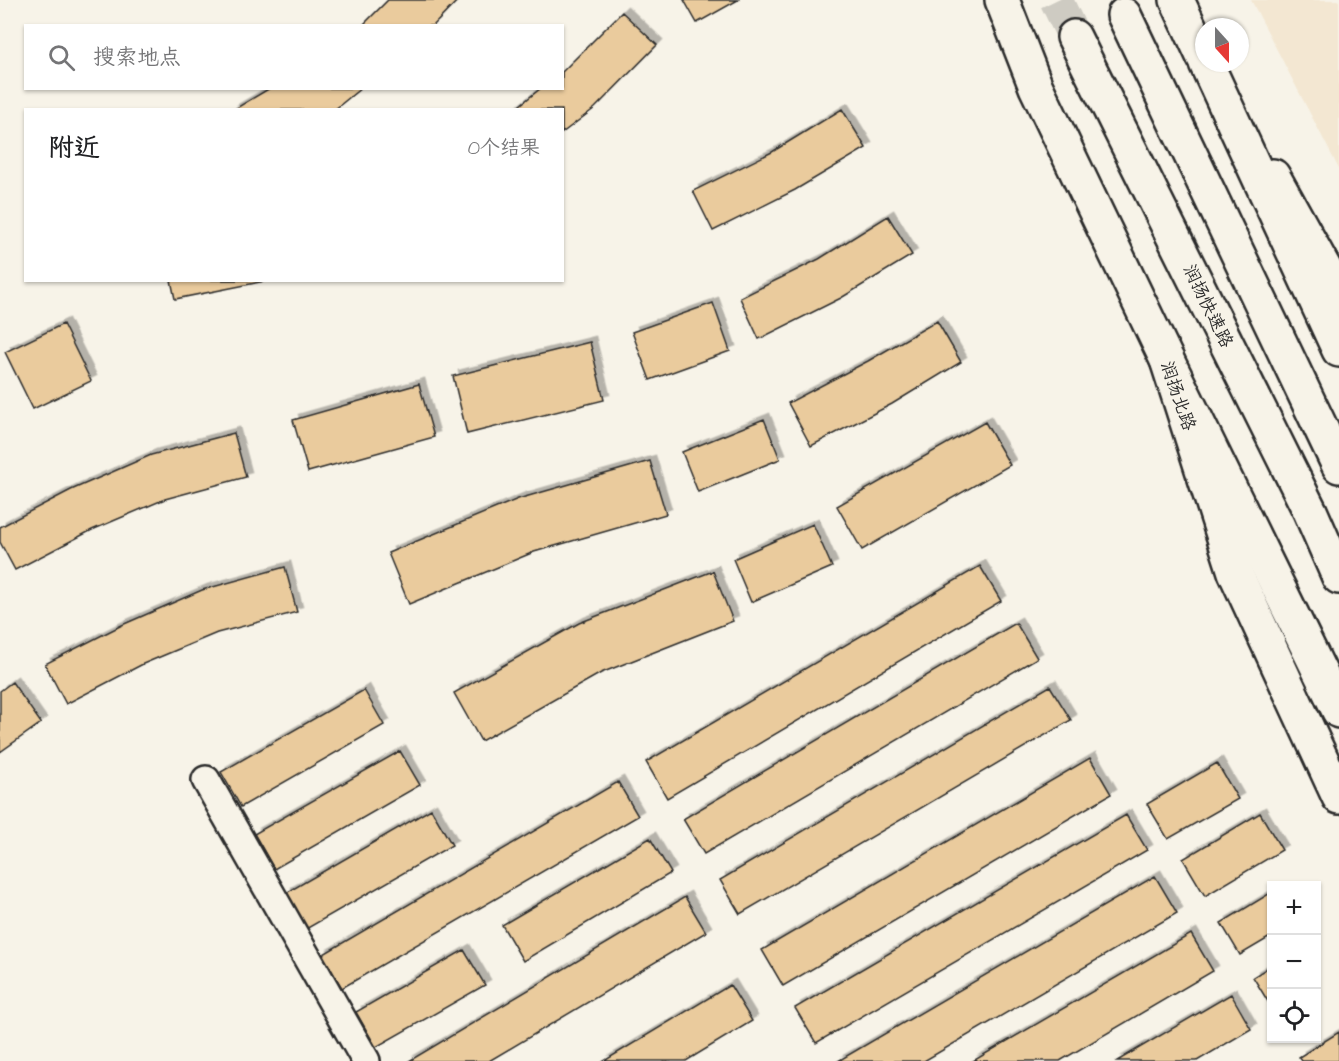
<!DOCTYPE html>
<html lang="zh">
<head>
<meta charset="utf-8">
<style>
	:root { --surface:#fff; --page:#f6f6f6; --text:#202124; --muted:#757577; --line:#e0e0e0 }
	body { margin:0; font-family:"Architects Daughter","LXGW WenKai TC",sans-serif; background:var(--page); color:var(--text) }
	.controls { position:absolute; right:18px; bottom:18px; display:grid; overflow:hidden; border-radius:0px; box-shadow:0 2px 4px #0004 }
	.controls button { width:54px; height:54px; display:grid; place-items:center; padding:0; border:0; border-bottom:2px solid var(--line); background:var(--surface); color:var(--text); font:30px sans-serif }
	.compass { position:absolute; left:1195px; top:18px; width:54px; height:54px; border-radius:50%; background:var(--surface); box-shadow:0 2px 4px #0004; rotate:159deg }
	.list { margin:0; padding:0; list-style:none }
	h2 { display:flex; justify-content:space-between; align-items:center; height:78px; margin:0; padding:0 24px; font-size:26px }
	h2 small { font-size:20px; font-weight:400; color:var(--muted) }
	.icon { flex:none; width:33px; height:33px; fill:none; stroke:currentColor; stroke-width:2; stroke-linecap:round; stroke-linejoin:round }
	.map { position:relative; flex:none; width:1339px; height:1061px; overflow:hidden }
	.search { position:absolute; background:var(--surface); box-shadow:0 2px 4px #0004; left:24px; top:24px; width:540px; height:66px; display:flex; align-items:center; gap:15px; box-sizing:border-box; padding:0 21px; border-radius:0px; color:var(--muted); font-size:22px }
	.panel { position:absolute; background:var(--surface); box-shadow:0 2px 4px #0004; left:24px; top:108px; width:540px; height:174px; border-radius:0px }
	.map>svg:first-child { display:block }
	.built { fill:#f3e7d2 }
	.building { fill:#eacb9d; stroke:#2b2b2b; stroke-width:1.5; filter:url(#shadow) }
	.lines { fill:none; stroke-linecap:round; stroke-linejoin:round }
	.highway-tunnel { stroke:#cecbc2; stroke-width:33; stroke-dasharray:33 16; stroke-linecap:butt }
	.street-casing { stroke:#2b2b2b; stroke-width:32 }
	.primary-casing { stroke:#2b2b2b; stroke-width:38 }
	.highway-casing { stroke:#2b2b2b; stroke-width:38 }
	.street { stroke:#f7f3e8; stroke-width:27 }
	.primary { stroke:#f7f3e8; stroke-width:33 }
	.highway { stroke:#f7f3e8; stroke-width:33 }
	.labels { text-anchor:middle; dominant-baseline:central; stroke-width:6; stroke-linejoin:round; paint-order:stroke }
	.street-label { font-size:18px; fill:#2b2b2b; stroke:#f7f3e8 }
</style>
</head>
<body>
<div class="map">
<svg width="1339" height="1061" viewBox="0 0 1339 1061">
	<defs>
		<filter id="shadow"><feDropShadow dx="5.5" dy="-5.5" stdDeviation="0" flood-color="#0004"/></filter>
	</defs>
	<rect width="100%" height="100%" fill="#f7f3e8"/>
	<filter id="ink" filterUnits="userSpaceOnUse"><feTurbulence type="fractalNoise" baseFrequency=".0167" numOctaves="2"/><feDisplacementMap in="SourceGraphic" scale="12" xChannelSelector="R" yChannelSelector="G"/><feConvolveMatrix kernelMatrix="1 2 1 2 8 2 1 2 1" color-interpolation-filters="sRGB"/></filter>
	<g filter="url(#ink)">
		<!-- built -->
		<path class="built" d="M1251,0h88v169z"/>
		<!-- building -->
		<path class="building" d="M388,0h70l-25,26h-71z
			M684,0h54l-41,23z
			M622,12l35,33 -62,63 -33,25v-23h-48l27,-22h21v-16z
			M270,88h91l-27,22h-101z
			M842,109l24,39 -71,42 -82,41 -20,-40 79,-39z
			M888,216l24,39 -71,43 -82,41 -19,-41 79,-39z
			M171,280h99l-95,19z
			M713,303l17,48 -80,29 -18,-48z
			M937,321l24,41 -69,42 -81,42 -23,-43 80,-42z
			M63,324l28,57 -58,28 -28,-57z
			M590,342l14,58 -137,34 -14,-58z
			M419,384l15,53 -126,35 -15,-52z
			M764,419l16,40 -82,33 -16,-40z
			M985,422l25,43 -148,85 -25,-44z
			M234,433l12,44 -81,22 -73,31 -77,40 -15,-28v-15l71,-37 80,-35z
			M650,461l16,53 -132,38 -125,52 -21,-51 130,-54z
			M813,524l19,43 -81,35 -18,-43z
			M980,566l21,35 -334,197 -21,-36z
			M285,567l12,45 -80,21 -74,31 -77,40 -21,-40 77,-39 80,-35z
			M713,571l20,50 -132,52 -120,68 -27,-48 125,-70z
			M1016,623l21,35 -333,196 -21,-35z
			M12,682l29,41 -41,29v-61z
			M1050,686l21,34 -331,194 -20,-34z
			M364,690l20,35 -143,82 -20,-35z
			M400,751l20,34 -146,84 -20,-35z
			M1090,758l21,36 -328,192 -21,-36z
			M1217,763l21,36 -70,40 -21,-35z
			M618,782l20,34 -296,172 -20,-33z
			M431,809l21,36 -146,84 -20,-36z
			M1260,813l22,37 -77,46 -22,-37z
			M1126,815l21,35 -331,193 -21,-35z
			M650,838l21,35 -148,88 -21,-36z
			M1155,876l22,37 -253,148h-86z
			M1272,892v44l-32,19 -19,-32z
			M685,897l21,35 -217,129h-80z
			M1191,934l22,37 -153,90h-87z
			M464,950l21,35 -109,62 -20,-35z
			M1272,965v43l-19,-31z
			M730,985l22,36 -66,40h-82z
			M1231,994l20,35 -54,32h-80z
			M1339,1032v29h-37l-3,-4z"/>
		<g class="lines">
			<!-- highway-tunnel -->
			<path class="highway-tunnel" d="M1056,0l18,37"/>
			<defs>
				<path id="street" d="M206,780l160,281"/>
				<path id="primary" d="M1002,0l34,87 131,273 68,212 104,225
					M1273,176l66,119"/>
				<path id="highway" d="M1177,0l27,58
					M1124,15l215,451
					M1074,37l236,474 29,66
					M1206,63l133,287
					M1167,360l172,351"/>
			</defs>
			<!-- street casing -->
			<use href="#street" class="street-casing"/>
			<!-- primary casing -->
			<use href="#primary" class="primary-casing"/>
			<!-- highway casing -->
			<use href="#highway" class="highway-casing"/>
			<!-- street -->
			<use href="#street" class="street"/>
			<!-- primary -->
			<use href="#primary" class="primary"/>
			<!-- highway -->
			<use href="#highway" class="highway"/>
		</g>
	</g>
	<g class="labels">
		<!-- street labels -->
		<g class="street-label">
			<text transform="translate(1208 306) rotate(64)">润扬快速路</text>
			<text transform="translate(1178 396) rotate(71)">润扬北路</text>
		</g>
	</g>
</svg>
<div class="controls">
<button>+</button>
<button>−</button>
<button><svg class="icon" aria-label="locate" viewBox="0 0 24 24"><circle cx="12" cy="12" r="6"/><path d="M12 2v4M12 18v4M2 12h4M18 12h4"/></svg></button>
</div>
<svg class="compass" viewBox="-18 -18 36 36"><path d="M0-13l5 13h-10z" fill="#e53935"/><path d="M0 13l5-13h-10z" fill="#757577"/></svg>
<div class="search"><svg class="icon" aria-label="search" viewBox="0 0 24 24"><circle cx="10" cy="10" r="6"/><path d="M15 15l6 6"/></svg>搜索地点</div>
<section class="panel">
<h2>附近<small>0个结果</small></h2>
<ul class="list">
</ul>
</section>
</div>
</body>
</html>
